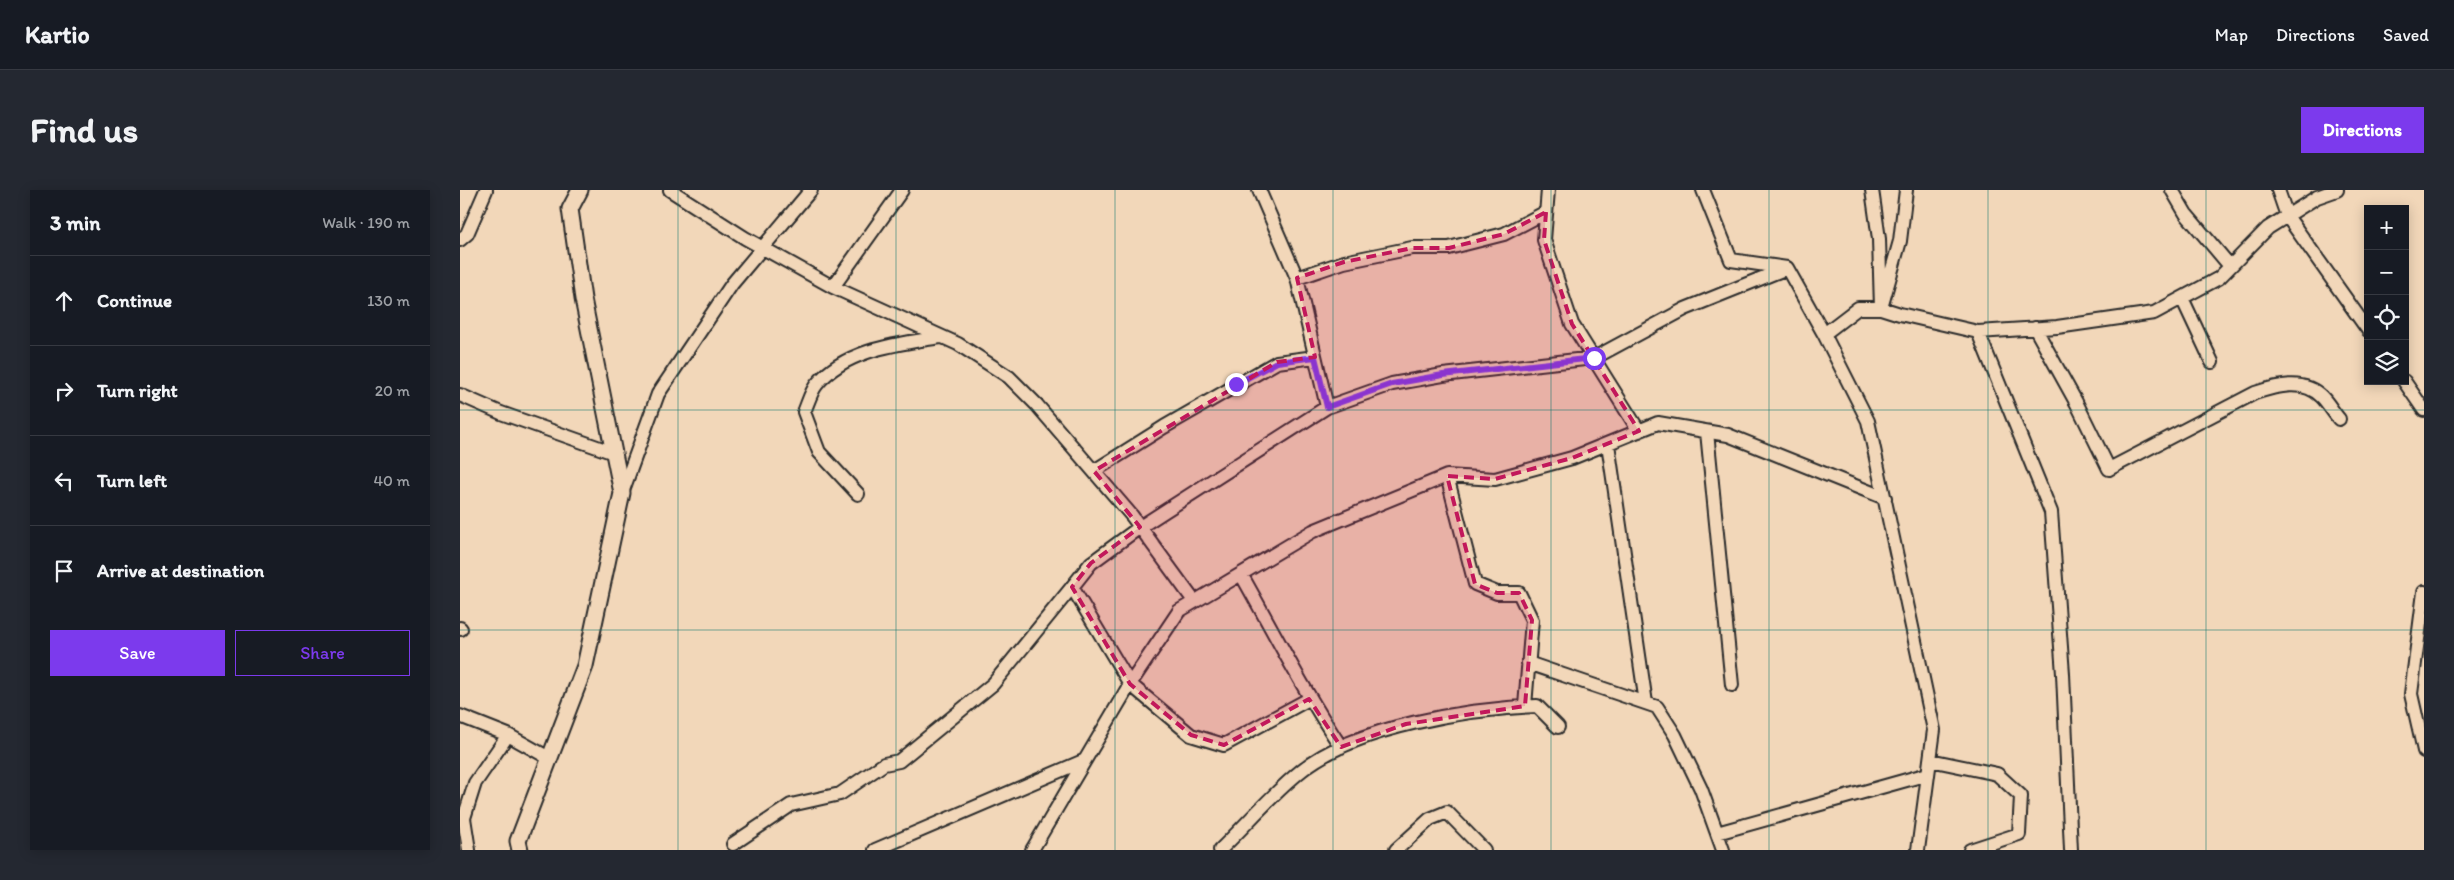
<!DOCTYPE html>
<html lang="en">
<head>
<meta charset="utf-8">
<style>
	:root { --surface:#171b24; --page:#242831; --text:#f1f3f6; --muted:#9ea1a6; --line:#363941; --accent:#7c3aed }
	body { margin:0; font-family:Itim,sans-serif; background:var(--page); color:var(--text) }
	.controls { position:absolute; right:15px; top:15px; display:grid; overflow:hidden; border-radius:0px; box-shadow:0 2px 12px #0003 }
	.controls button { width:45px; height:45px; display:grid; place-items:center; padding:0; border:0; border-bottom:1px solid var(--line); background:var(--surface); color:var(--text); font:25px sans-serif }
	.stop { position:absolute; width:15px; height:15px; margin:-11px; border:4px solid #7c3aed; border-radius:50%; background:#fff }
	.stop.end { background:#7c3aed; border-color:#fff; box-shadow:0 1px 5px #0008 }
	.list { margin:0; padding:0; list-style:none }
	h2 { display:flex; justify-content:space-between; align-items:center; height:65px; margin:0; padding:0 20px; font-size:21px }
	h2 small { font-size:16px; font-weight:400; color:var(--muted) }
	.list li { display:grid; grid-template-columns:32px 1fr auto; gap:15px; align-items:center; box-sizing:border-box; height:90px; padding:0 20px; border-top:1px solid var(--line) }
	.list b { display:block; font-size:19px; white-space:nowrap }
	.list em { font-size:16px; font-style:normal; color:var(--muted) }
	.actions { display:flex; gap:10px; padding:15px 20px }
	.actions a { flex:1; padding:11px 0; border:1px solid var(--accent); border-radius:0px; text-align:center; font-size:18px; color:var(--accent) }
	.actions .main { background:var(--accent); color:#fff }
	.icon { flex:none; width:28px; height:28px; fill:none; stroke:currentColor; stroke-width:2; stroke-linecap:round; stroke-linejoin:round }
	.map { position:relative; flex:none; width:1964px; height:660px; overflow:hidden; border-radius:0px }
	header { display:flex; align-items:center; gap:30px; box-sizing:border-box; height:70px; padding:0 25px; background:var(--surface); border-bottom:1px solid var(--line) }
	header strong { font-size:24px }
	nav { display:flex; gap:28px; margin-inline-start:auto; font-size:18px }
	.intro { display:flex; align-items:center; justify-content:space-between; box-sizing:border-box; height:120px; padding:0 30px }
	h1 { margin:0; font-size:35px }
	.button { padding:12px 22px; border-radius:0px; background:var(--accent); color:#fff; font-size:18px; font-weight:700 }
	main { display:flex; gap:30px; padding:0 30px }
	aside { flex:1; background:var(--surface); border-radius:0px; box-shadow:0 2px 12px #0003 }
	.map>svg:first-child { display:block }
	.lines { fill:none; stroke-linecap:round; stroke-linejoin:round }
	.minor-casing { stroke:#2b2b2b; stroke-width:16 }
	.tertiary-casing { stroke:#2b2b2b; stroke-width:19 }
	.minor { stroke:#f2d7b9; stroke-width:12 }
	.tertiary { stroke:#f2d7b9; stroke-width:15 }
	.route { stroke:#7c3aed; stroke-width:6 }
	.marked { fill:#c2185b; fill-opacity:0.2; stroke:#c2185b; stroke-width:4; stroke-dasharray:10 6; stroke-linejoin:round }
	.grid { fill:none; stroke:#0f766e; stroke-width:1; stroke-opacity:0.55 }
</style>
</head>
<body>
<header>
<strong>Kartio</strong>
<nav><a>Map</a><a>Directions</a><a>Saved</a></nav>
</header>
<div class="intro"><h1>Find us</h1><a class="button">Directions</a></div>
<main>
<aside>
<h2>3 min<small>Walk · 190 m</small></h2>
<ul class="list">
<li><svg class="icon" aria-label="ahead" viewBox="0 0 24 24"><path d="M12 20V5M6 11l6-6 6 6"/></svg><div><b>Continue</b></div><em>130 m</em></li>
<li><svg class="icon" aria-label="right" viewBox="0 0 24 24"><path d="M7 20v-9h11M14 6l5 5-5 5"/></svg><div><b>Turn right</b></div><em>20 m</em></li>
<li><svg class="icon" aria-label="left" viewBox="0 0 24 24"><path d="M17 20v-9H6M10 6l-5 5 5 5"/></svg><div><b>Turn left</b></div><em>40 m</em></li>
<li><svg class="icon" aria-label="arrive" viewBox="0 0 24 24"><path d="M6 21V4h12l-3 4 3 4H6"/></svg><div><b>Arrive at destination</b></div></li>
</ul>
<div class="actions"><a class="main">Save</a><a>Share</a></div>
</aside>
<div class="map">
<svg width="1964" height="660" viewBox="0 0 1964 660">
	<rect width="100%" height="100%" fill="#f2d7b9"/>
	<filter id="ink" filterUnits="userSpaceOnUse"><feTurbulence type="fractalNoise" baseFrequency=".02" numOctaves="2"/><feDisplacementMap in="SourceGraphic" scale="10" xChannelSelector="R" yChannelSelector="G"/><feConvolveMatrix kernelMatrix="1 2 1 2 8 2 1 2 1" color-interpolation-filters="sRGB"/></filter>
	<g filter="url(#ink)">
		<g class="lines">
			<defs>
				<path id="minor" d="M210,0l75,48 88,49 125,57 51,33 27,27 96,112 62,85
					M799,0l38,88 30,129
					M1088,0l-4,50 28,84 67,107
					M1243,0l28,70 56,8 37,66 44,87 66,309 -16,120
					M1412,0l7,49 2,69 19,-67 6,-51
					M1712,0l14,24 44,52
					M1818,0l9,26 81,114
					M0,50l7,-6 19,-44
					M837,88l47,-16 68,-14h37l55,-14 42,-22
					M373,97l69,-97
					M1722,108l30,64
					M1575,138l41,74 33,67 146,-76c21,-7 49,-15 67,4 6,6 11,15 17,22
					M1518,142l73,180 12,162 8,176
					M1364,144l34,-26h23l19,6 78,18 79,-5 97,-14 65,-35 49,-50 49,-31 20,-7
					M1944,191l20,29
					M0,205l41,18 113,40
					M1247,242l25,253
					M1148,254l38,259
					M634,281l70,-44 113,-65 38,-5
					M987,286l28,108 22,9h22l13,27 -7,86
					M162,303l36,-99 74,-110 79,-94
					M398,304l-39,-42 -15,-40c4,-9 7,-21 13,-28 29,-35 81,-40 124,-47
					M781,384c33,58 63,118 100,173
					M612,397l19,-24 49,-36 187,-120 65,-23 51,-9 151,-17 91,-49 102,-41
					M1964,402l-13,102 13,57
					M0,438l1,1
					M1068,473l129,44 18,28 26,54 22,61
					M0,526l48,19 41,23
					M1470,570l67,14 24,22 -2,38 -49,16
					M1257,643l211,-59
					M273,654l58,-39 49,-11 44,-30 15,-3 94,-77 79,-97 58,97 61,51 33,10 85,-46
					M9,660l-5,-32 11,-35 33,-48
					M415,660l208,-89
					M572,660l98,-166 49,-73 134,-80 134,-55 48,3 77,-21 86,-35 70,12 157,63
					M760,660c27,-26 53,-57 82,-80 55,-44 166,-61 235,-64l21,21
					M936,660l34,-31 17,-7 37,38"/>
				<path id="tertiary" d="M60,660l-2,-9 67,-175 37,-173 -39,-194 -13,-90 10,-19"/>
			</defs>
			<!-- minor casing -->
			<use href="#minor" class="minor-casing"/>
			<!-- tertiary casing -->
			<use href="#tertiary" class="tertiary-casing"/>
			<!-- minor -->
			<use href="#minor" class="minor"/>
			<!-- tertiary -->
			<use href="#tertiary" class="tertiary"/>
		</g>
	</g>
	<g class="lines" filter="url(#ink)">
		<!-- route -->
		<path class="route" d="M776,194l41,-22 38,-5 12,50 65,-23 51,-9 151,-17"/>
	</g>
	<!-- marked area -->
	<path class="marked" d="M1086,22l-2,28 28,84 67,107 -67,27 -77,21 -48,-3 28,108 22,9h22l13,27 -7,86 -119,18 -65,23 -32,-48 -85,46 -33,-10 -61,-51 -58,-97 19,-24 49,-36 -46,-56 183,-109 38,-5 -18,-79 47,-16 68,-14h37l55,-14z"/>
	<!-- grid -->
	<path class="grid" d="M218,0v660M436,0v660M655,0v660M873,0v660M1091,0v660M1309,0v660M1528,0v660M1746,0v660M0,220h1964M0,440h1964"/>
</svg>
<div class="controls">
<button>+</button>
<button>−</button>
<button><svg class="icon" aria-label="locate" viewBox="0 0 24 24"><circle cx="12" cy="12" r="6"/><path d="M12 2v4M12 18v4M2 12h4M18 12h4"/></svg></button>
<button><svg class="icon" aria-label="layers" viewBox="0 0 24 24"><path d="M12 4l9 5-9 5-9-5zM3 14l9 5 9-5"/></svg></button>
</div>
<div class="stop" style="left:1134px;top:168px"></div>
<div class="stop end" style="left:776px;top:194px"></div>
</div>
</main>
</body>
</html>
